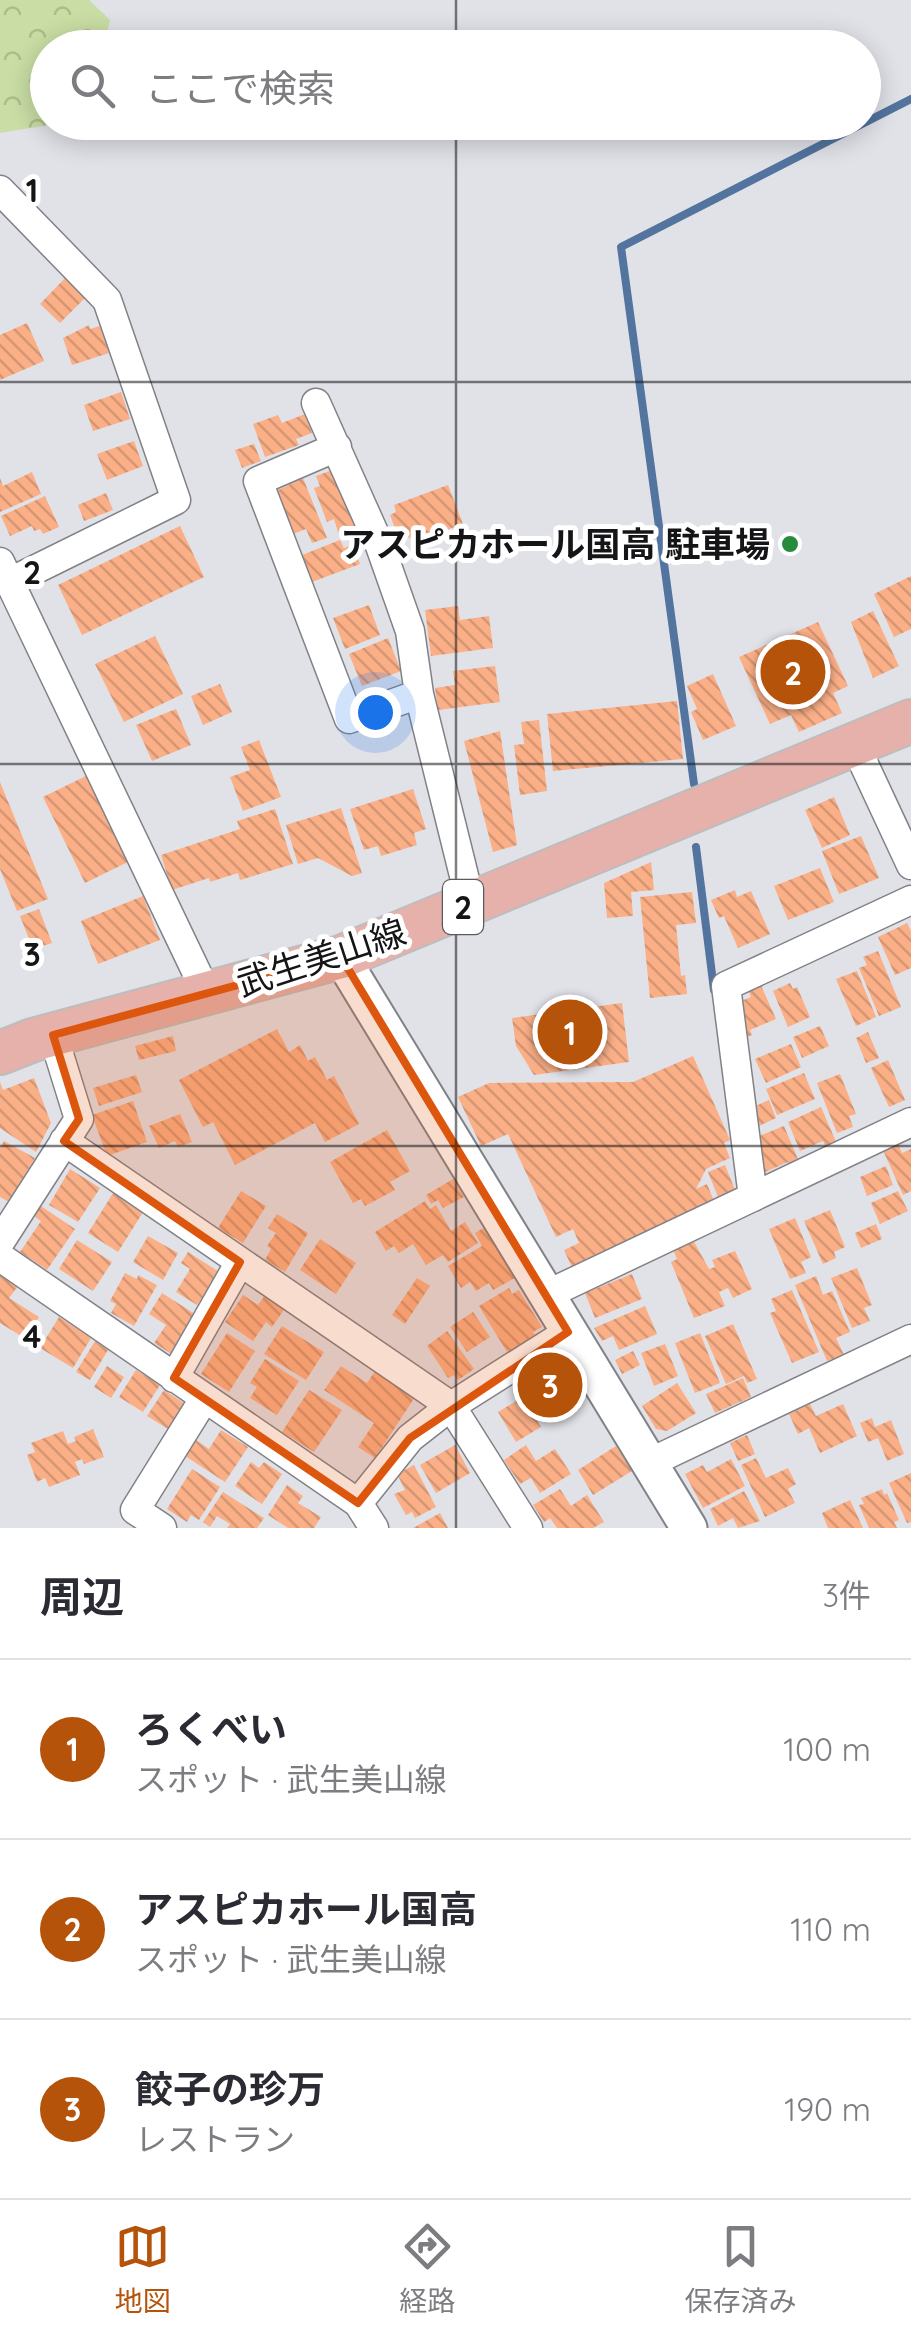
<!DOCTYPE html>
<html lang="ja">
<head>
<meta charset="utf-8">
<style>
	:root { --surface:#fff; --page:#f7f7f7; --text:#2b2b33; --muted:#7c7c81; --line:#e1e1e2; --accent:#b45309 }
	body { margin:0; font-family:Quicksand,"Noto Sans JP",sans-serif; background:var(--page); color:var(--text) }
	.you { position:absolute; left:375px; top:712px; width:35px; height:35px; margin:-25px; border:8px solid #fff; border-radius:50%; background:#1a73e8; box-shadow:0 0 0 15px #1a73e833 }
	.badge { display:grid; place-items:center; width:65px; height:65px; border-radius:50%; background:var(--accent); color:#fff; font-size:32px; font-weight:700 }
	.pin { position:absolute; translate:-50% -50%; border:5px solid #fff; box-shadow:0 2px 10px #0006 }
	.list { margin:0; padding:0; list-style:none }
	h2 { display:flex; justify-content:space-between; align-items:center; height:130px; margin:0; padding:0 40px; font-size:42px }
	h2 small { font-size:32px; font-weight:400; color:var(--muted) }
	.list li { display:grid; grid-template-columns:65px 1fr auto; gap:30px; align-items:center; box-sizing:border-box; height:180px; padding:0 40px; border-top:2px solid var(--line) }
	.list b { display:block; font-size:38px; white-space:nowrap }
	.list p { margin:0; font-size:32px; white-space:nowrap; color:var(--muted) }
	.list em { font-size:32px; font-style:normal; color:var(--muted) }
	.icon { flex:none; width:55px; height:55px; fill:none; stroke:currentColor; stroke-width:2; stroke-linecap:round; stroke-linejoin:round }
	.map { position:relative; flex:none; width:911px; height:1528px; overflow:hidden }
	.search { position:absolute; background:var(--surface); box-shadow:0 5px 25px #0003; left:30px; right:30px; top:30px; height:110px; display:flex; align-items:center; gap:25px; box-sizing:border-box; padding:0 35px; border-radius:55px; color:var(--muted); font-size:38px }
	.sheet { height:670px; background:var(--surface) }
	nav { display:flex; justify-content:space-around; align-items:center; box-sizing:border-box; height:140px; border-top:2px solid var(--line); background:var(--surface); font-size:28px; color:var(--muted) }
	nav a { display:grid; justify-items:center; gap:5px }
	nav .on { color:var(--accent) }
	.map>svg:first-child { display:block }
	.forest { fill:url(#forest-crowns) }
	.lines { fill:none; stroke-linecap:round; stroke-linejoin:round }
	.stream { stroke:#52749f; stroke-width:8 }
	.building { fill:url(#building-back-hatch) }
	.minor-casing { stroke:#818287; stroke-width:31 }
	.tertiary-casing { stroke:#818287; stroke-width:39 }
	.primary-casing { stroke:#bdbdbe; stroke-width:46 }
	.minor { stroke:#fff; stroke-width:28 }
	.tertiary { stroke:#fff; stroke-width:35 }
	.primary { stroke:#e5b1aa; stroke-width:42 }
	.marked { fill:#dd560d; fill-opacity:0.2; stroke:#dd560d; stroke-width:8; stroke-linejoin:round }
	.grid { fill:none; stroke:#151517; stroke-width:2.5; stroke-opacity:0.55 }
	.poi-dot { fill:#268a3f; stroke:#fff; stroke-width:4 }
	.labels { text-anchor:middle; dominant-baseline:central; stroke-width:10; stroke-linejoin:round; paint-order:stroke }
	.shield { fill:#fff; stroke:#5b5b5d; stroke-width:2.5 }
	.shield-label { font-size:32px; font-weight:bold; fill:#151517 }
	.poi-label { font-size:35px; font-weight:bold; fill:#151517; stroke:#fff; text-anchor:end }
	.street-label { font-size:35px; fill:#151517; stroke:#fff }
	.grid-label { font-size:32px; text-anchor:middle; font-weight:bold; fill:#151517; stroke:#fff; stroke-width:10; stroke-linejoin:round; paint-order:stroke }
</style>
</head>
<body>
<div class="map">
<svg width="911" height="1528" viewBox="0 0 911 1528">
	<defs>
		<pattern id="forest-crowns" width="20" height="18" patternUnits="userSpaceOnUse" patternTransform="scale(2.5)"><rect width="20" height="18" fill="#c9dda4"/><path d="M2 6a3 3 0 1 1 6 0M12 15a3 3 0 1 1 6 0" fill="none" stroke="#acbd8c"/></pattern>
		<pattern id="building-back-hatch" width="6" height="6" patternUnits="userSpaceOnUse" patternTransform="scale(2.5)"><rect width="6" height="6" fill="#faaf87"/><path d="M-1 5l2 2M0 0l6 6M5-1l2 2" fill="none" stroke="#d59674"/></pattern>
	</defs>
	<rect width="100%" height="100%" fill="#e1e2e8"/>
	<!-- forest -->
	<path class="forest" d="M0,0h89l21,20 -6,27 -56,1v74l13,1 -61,10z"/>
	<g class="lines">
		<!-- stream -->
		<path class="stream" d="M694,784l-73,-537 290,-148
			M696,847l18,143"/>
	</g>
	<!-- building -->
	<path class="building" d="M67,276l21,19 -28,28 -20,-19z
		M27,323l17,38 -44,19v-45z
		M89,325l1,4 10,-3 9,27 -37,12 -9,-27z
		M121,392l9,27 -37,12 -9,-26z
		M305,414l7,19 -16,6 3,6 -34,12 -12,-33 25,-9 4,8z
		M134,441l9,25 -36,14 -10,-26z
		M254,444l7,17 -19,7 -7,-18z
		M335,469l21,56 -18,7 -4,-13 -7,3 -13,-34 6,-2 -4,-10z
		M32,472l9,22 -41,18v-34l3,8z
		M303,478l24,60 -15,5 -6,-14 -13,5 -17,-43z
		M448,485l15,39 -51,19 -2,-6 -10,4 -10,-26 6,-3 -2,-7z
		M106,493l7,17 -29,11 -6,-16z
		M45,496l14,31 -16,7 -3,-5 -6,2 -2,-5 -22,10 -9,-20z
		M180,526l24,51 -122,58 -24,-50z
		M340,540l4,8 9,-3 7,19 -48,18 -10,-27z
		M911,576v53l-17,8 -20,-43z
		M369,605l11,30 -35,14 -12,-31z
		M458,606l2,14 29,-4 4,32 -62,8 -6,-46z
		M873,611l26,55 -26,12 -22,-56z
		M818,622l30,64 -15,7 9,20 -43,19 -8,-17 -21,9 -31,-67z
		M155,636l28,58 -59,28 -29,-58z
		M388,638l13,33 -39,15 -13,-32z
		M495,666l5,36 -62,8 -3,-22 20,-3 -2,-14z
		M713,674l23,52 -33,14 -12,-28 6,-3 -10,-23z
		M220,684l12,28 -29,13 -12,-29z
		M677,701l6,58 -130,12 -6,-57z
		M176,709l15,36 -39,16 -16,-36z
		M539,720l8,71 -27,4 -6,-50 10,-1 -3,-22z
		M500,731l17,114 -24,7 -29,-111z
		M259,740l22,57 -38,14 -13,-34 20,-7 -9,-23z
		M88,775l42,86 -45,22 -42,-86z
		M0,782l48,117 -31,12 -17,-42z
		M413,789l13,40 -12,4 3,12 -36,11 -3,-10 -14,4 -14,-41z
		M834,797l16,38 -28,13 -17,-38z
		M341,808l21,65 -10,3 -34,-18 -20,6 -12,-39z
		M275,809l18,55 -53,16 -2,-7 -28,9 -1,-4 -37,12 -11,-35 79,-26 -3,-8z
		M861,836l18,42 -40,16 -17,-43z
		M651,862l3,28 -23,2 2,24 -26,2 -3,-35z
		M820,868l14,34 -46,18 -14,-34z
		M735,890l2,7 14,-6 19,43 -32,14 -14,-32 -5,2 -8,-18z
		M692,892l4,31 -20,2 5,51 4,-1 2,19 -37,4 -10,-101z
		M143,896l17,44 -62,24 -17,-43z
		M39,909l13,34 -19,6 -13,-33z
		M907,923l4,8v37l-16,7 -17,-38z
		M878,951l23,56 -22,9 -20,-48 8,-3 -4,-8z
		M857,971l19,46 -20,9 -20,-47z
		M760,983l16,36 -26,11 2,5 -12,5 -4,-37 15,-6 -4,-9z
		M790,983l3,6 4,-2 13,30 -22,10 -15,-36z
		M622,1003l7,59 -95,13 -18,-29 -4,-28z
		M820,1026l9,20 -27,12 -9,-21z
		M277,1029l12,23 11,-7 8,16 7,-4 12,23 7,-4 25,48 -34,18 -10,-19 -80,42 -22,-43 -10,5 -24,-47z
		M868,1032l11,26 -13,5 -10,-25z
		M173,1036l3,15 -37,9 -4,-14z
		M791,1044l10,23 -35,16 -11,-24z
		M693,1056l37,84 -6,3 6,15 -24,11 -10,20 11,-5 7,17 -140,71 -10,-22 15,-7 -6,-14 -17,8 -48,-103 -27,12 -23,-49 31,-14 144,-1z
		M888,1060l17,40 -16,7 -18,-39z
		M804,1073l11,26 -38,16 -11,-26z
		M840,1074l16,40 -7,2 4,11 -16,6 -20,-50z
		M136,1075l6,17 -43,14 -6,-18z
		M34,1078l17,45 -15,29 -36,-24v-46l3,8z
		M769,1100l7,18 -17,8 -8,-18z
		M133,1101l14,41 -40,14 -15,-41z
		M821,1107l16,37 -11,4 -3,-7 -23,10 -12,-29z
		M180,1114l12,28 -14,5 -3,-6 -16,7 -10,-22z
		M784,1126l16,38 -10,4 -2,-6 -25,11 -9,-35z
		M387,1130l23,41 -20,11 5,8 -30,16 -4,-7 -8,4 -23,-41z
		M4,1141l31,17 -26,44 -9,-5v-49z
		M897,1141l5,12 9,-4v42l-8,4 -21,-47z
		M725,1165l10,25 -17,7 -10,-25z
		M886,1166l7,19 -26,11 -7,-19z
		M70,1169l30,19 -22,34 -29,-17z
		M453,1179l11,18 -21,11 -5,-8 -7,4 -5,-9z
		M115,1190l30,19 -27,43 -30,-19z
		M241,1191l25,15 -23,37 -25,-15z
		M898,1191l10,20 -28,13 -9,-21z
		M425,1201l5,8 6,-4 15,26 14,-9 13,21 -30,19 -5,-7 -17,10 -13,-21 -14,9 -5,-7 -8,5 -11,-19z
		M38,1204l37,25 -28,41 -27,-18 21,-31 -10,-7z
		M830,1210l15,37 -11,5 2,6 -13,6 -19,-43z
		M277,1214l31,19 -23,39 -20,-12 6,-11 -4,-3 9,-13 -8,-5z
		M795,1218l16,39 -10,5 5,11 -16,6 -21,-50z
		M876,1224l6,15 -21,9 -6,-15z
		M485,1227l30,51 -22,12 -4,-7 -13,8 -6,-9 -9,6 -13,-22 34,-20 -7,-13z
		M148,1236l30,17 -15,27 -30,-18z
		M692,1238l17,31 6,-2 -3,-7 23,-9 17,38 -19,9 -5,-10 -9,4 6,14 -31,12 -23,-56 6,-3 -5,-12z
		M320,1239l36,24 -20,31 -36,-24z
		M77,1240l35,22 -19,29 -34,-22z
		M188,1252l36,23 -7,11 -5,-3 -15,22 -21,-13 14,-23 -9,-6z
		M857,1268l15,37 -8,3 6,13 -18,7 -21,-50z
		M125,1273l12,6 1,-4 19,10 -23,41 -23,-13 5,-9 -6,-3z
		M632,1274l10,25 -47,19 -10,-25z
		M0,1275l18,11 -9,12 30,19 -13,22 -26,-16z
		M816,1276l7,19 9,-4 18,41 -14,6 8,17 -17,6 -32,-76z
		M417,1278l13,8 -25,38 -13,-9z
		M509,1288l3,6 7,-4 23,37 -9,5 2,3 -28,17 -28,-46z
		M792,1290l27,62 -27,11 -22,-50 6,-2 -5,-12z
		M162,1293l36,23 -25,39 -19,-12 12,-18 -17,-11z
		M266,1294l20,13 -14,20 -6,-5 -13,19 -28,-19 18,-27 15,10z
		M645,1306l12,28 -38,16 -6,-14 -11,5 -8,-13z
		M473,1312l17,25 -23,15 -17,-25z
		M59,1317l32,21 -18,30 -33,-20z
		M733,1324l24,55 -10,4 -3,-7 -18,8 -21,-48z
		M282,1326l42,26 -18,28 -42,-26z
		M447,1331l27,38 -16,11 -4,-5 -6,3 -21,-32z
		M227,1333l28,18 -26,41 -28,-18z
		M700,1333l20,50 -25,10 -20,-50z
		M95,1341l13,9 -18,30 -14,-8z
		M665,1344l13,32 -24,10 -13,-33z
		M633,1351l7,14 -18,9 -7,-14z
		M265,1359l34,22 -22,34 -27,-17 7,-11 -7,-4z
		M557,1359l19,32 -28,17 -6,-10 -7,5 -9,-16 6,-4 -4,-7z
		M107,1366l17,11 -13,21 -17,-11z
		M341,1366l26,17 8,-12 40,26 -40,61 -17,-11 16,-24 -50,-33z
		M136,1370l24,15 -17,27 -24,-15z
		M743,1378l8,19 -36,16 -9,-19z
		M677,1383l19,30 -29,18 -11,-2 -14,-23z
		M164,1390l20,13 -16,26 -21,-13z
		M309,1390l33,20 -28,42 -32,-20z
		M523,1397l18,30 -25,15 -18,-30z
		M810,1404l6,12 27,-12 14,32 -37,17 -11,-25 -11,6 -9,-20z
		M872,1418l3,9 16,-7 13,34 -17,7 -9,-23 -10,4 -8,-19z
		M93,1429l11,28 -20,7 -2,-5 -7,3 5,13 -31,12 -4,-9 -8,4 -10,-27 8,-3 -4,-9 32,-12 5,13 8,-3 -2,-4z
		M221,1430l27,17 -23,35 -40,-26 11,-16 13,9z
		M747,1435l8,19 -17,7 -8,-18z
		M455,1445l15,28 -34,20 -16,-28z
		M526,1445l10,16 19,-12 16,25 -31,19 -9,-15 -11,6 -16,-24z
		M616,1446l16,25 -39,24 -15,-25z
		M756,1458l10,20 22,-10 8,16 -8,5 7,14 -30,14 -24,-52z
		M731,1459l14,27 -42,22 -18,-34 18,-9 4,7z
		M251,1462l8,6 5,-6 18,12 -20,30 -27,-18z
		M414,1465l22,42 -21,11 -3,-6 -6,3 -12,-21 11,-4 -8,-16z
		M192,1469l28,18 -21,33 -8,-5 -4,7 -20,-13z
		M911,1473v49l-4,1 -18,-40z
		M287,1485l16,11 -5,7 23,14 -7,11h-26l-20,-13z
		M560,1489l11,17 16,-11 17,27 -11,6h-36l-7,-10 -6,4 -11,-17z
		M882,1489l2,6 3,-2 12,27 -5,2 3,6h-28l-10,-23 5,-1 -3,-6z
		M744,1491l16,30 -22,7 -5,-10 -15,8 -8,-17z
		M223,1492l41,26 -7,10h-30l3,-4 -13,-8 -7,11 -7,-5z
		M850,1500l13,28h-35l-6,-15z
		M440,1513l8,15h-35z"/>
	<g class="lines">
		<defs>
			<path id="minor" d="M0,190l107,110 69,200 -166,82
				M316,403l64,143 30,85 9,63 52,210
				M337,447l-79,34 91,238 70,-25
				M0,562l207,432
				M855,745l56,120
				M64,1141l387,265 77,122
				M753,1197l-27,-211 185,-86
				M0,1242l79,-123 -26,-84
				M0,1257l358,246 16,25
				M546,1295l365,-173
				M174,1378l66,-116
				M649,1463l262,-124
				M358,1503l52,-65 41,-32 117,-74
				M162,1528l-27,-18 69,-111"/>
			<path id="tertiary" d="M341,957l348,571"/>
			<path id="primary" d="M0,1053l33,-13 308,-83 570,-236"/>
		</defs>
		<!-- minor casing -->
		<use href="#minor" class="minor-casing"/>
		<!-- tertiary casing -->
		<use href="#tertiary" class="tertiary-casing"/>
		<!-- primary casing -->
		<use href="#primary" class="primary-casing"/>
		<!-- minor -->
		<use href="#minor" class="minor"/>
		<!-- tertiary -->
		<use href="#tertiary" class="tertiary"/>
		<!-- primary -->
		<use href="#primary" class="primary"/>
	</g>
	<!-- marked area -->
	<path class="marked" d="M341,957l227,375 -158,106 -52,65 -184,-125 66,-116 -176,-121 15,-22 -26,-84z"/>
	<!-- grid -->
	<path class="grid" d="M456,0v48M456,122v1406M0,382h911M0,764h911M0,1146h911"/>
	<!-- markers -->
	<circle class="poi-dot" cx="790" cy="544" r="10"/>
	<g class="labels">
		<!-- shield labels -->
		<rect class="shield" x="443" y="880" width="40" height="54" rx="8"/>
		<g class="shield-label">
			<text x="463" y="907">2</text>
		</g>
		<!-- poi labels -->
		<g class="poi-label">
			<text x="770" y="544">アスピカホール国高 駐車場</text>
		</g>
		<!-- street labels -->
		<g class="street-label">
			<text transform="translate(321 957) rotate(-18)">武生美山線</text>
		</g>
	</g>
	<g class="grid-label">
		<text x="32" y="202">1</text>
		<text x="32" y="584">2</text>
		<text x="32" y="966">3</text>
		<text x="32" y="1348">4</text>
	</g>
</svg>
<div class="you"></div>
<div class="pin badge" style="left:570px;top:1032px">1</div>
<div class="pin badge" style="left:793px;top:672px">2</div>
<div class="pin badge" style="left:550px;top:1385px">3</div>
<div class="search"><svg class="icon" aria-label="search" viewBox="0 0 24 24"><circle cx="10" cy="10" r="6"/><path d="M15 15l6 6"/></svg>ここで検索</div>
</div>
<section class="sheet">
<h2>周辺<small>3件</small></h2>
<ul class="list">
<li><span class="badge">1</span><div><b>ろくべい</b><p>スポット · 武生美山線</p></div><em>100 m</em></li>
<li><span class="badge">2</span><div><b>アスピカホール国高</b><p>スポット · 武生美山線</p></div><em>110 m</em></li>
<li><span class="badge">3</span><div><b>餃子の珍万</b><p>レストラン</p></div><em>190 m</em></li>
</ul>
</section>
<nav>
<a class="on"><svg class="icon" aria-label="map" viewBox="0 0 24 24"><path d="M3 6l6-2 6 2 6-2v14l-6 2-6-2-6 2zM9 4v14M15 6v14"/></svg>地図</a>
<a><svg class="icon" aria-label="directions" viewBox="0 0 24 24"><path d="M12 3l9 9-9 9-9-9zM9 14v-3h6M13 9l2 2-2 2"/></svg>経路</a>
<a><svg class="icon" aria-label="saved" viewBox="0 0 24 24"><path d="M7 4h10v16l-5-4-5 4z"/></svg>保存済み</a>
</nav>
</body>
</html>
